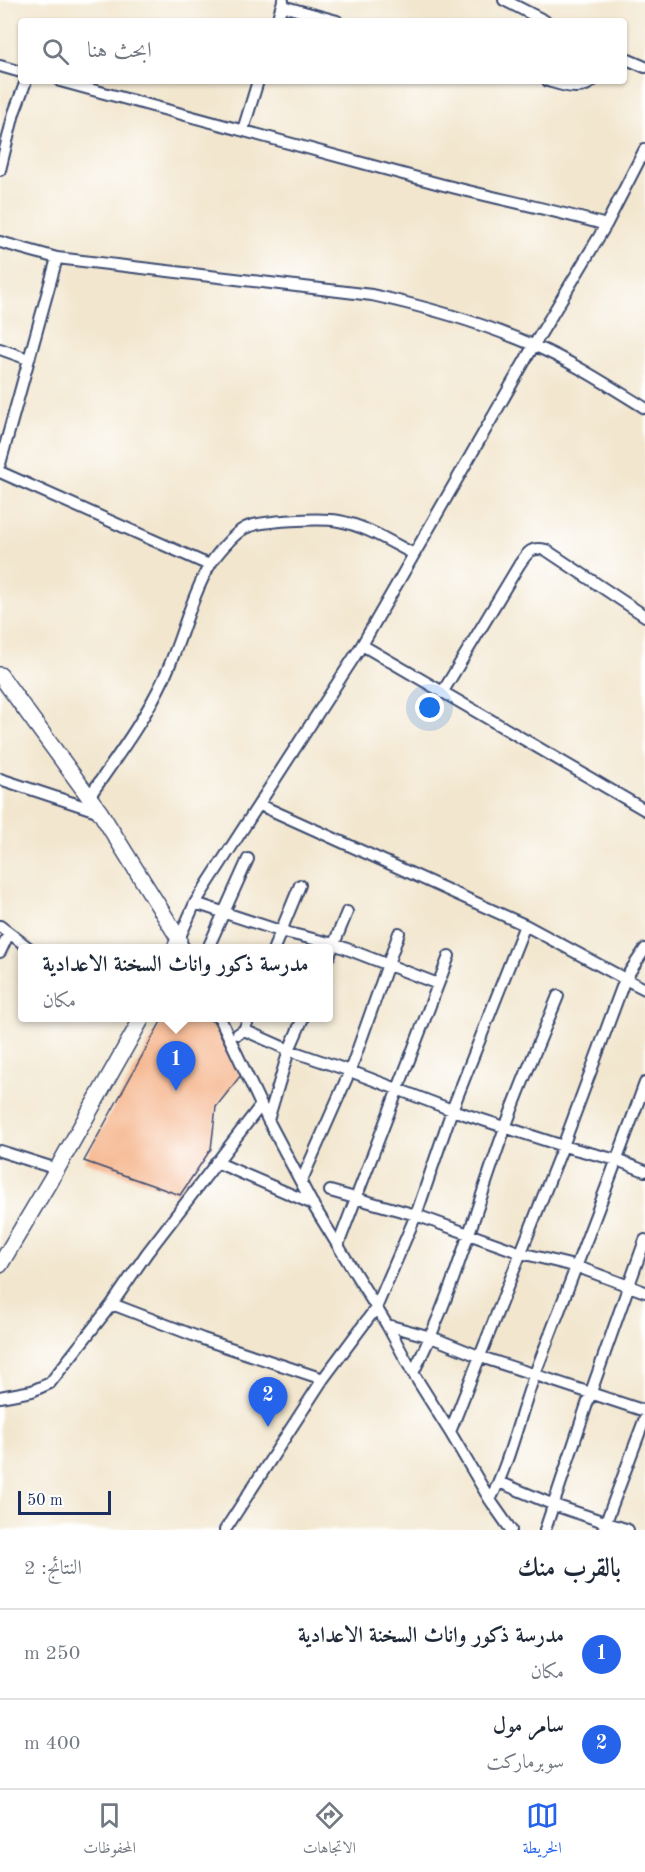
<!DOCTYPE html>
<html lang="ar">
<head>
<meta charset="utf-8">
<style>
	:root { --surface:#fff; --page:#f6f6f7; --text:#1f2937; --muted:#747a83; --line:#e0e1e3; --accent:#2563eb }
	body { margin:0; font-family:"Old Standard TT",Amiri,serif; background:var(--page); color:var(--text); direction:rtl }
	.scale { position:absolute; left:18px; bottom:15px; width:93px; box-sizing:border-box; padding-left:6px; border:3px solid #1b2f5e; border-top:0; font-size:16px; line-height:21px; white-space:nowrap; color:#1b2f5e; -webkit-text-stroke:4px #fff; paint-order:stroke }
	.you { position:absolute; left:430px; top:708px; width:21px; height:21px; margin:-15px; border:4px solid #fff; border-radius:50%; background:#1a73e8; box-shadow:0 0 0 9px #1a73e833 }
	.badge { display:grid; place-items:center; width:39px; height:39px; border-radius:50%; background:var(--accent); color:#fff; font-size:20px; font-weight:700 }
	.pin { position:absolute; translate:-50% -50px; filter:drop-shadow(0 2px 3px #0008) }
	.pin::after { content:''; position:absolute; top:32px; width:21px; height:18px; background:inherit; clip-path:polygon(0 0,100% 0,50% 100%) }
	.popup { position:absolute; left:18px; top:944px; width:315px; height:78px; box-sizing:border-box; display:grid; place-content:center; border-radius:6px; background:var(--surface); filter:drop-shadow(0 2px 4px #0005); font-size:20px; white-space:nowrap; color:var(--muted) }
	.popup b { font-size:22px; color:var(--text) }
	.popup::after { content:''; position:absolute; left:50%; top:100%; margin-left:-12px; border:12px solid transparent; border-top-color:var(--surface) }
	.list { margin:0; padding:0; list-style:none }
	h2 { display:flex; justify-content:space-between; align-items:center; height:78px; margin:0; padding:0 24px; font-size:26px }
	h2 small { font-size:20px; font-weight:400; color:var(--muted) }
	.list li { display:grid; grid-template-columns:39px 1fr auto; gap:18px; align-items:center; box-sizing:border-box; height:90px; padding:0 24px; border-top:2px solid var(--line) }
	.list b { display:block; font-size:22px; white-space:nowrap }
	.list p { margin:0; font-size:20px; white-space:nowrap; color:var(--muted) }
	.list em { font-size:20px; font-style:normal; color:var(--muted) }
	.icon { flex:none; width:33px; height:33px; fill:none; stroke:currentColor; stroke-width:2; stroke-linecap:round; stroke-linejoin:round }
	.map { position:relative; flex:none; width:645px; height:1530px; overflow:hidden; direction:ltr }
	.search { position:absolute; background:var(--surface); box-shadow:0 2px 4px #0004; left:18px; right:18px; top:18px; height:66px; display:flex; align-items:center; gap:15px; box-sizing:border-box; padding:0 21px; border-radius:6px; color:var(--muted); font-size:22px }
	.sheet { height:258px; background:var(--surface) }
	nav { display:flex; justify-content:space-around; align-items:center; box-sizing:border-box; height:84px; border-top:2px solid var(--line); background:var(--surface); font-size:16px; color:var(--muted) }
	nav a { display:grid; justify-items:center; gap:3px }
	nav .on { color:var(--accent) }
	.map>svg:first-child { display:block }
	.building { fill:#f5b389 }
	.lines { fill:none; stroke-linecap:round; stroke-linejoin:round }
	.street-casing { stroke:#3b4a6f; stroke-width:14 }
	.secondary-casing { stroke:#3b4a6f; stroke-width:18 }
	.street { stroke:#fff; stroke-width:10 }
	.secondary { stroke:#fff; stroke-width:15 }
</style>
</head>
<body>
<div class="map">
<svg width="645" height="1530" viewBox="0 0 645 1530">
	<rect width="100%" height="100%" fill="#fff"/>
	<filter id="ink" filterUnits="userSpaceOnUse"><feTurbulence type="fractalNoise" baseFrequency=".0167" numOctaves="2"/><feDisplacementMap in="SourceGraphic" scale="12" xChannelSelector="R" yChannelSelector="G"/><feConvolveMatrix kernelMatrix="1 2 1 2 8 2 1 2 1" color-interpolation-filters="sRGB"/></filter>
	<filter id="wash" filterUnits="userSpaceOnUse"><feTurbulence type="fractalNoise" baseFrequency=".008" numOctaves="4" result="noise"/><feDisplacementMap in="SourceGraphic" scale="24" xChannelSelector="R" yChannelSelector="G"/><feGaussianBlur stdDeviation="1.35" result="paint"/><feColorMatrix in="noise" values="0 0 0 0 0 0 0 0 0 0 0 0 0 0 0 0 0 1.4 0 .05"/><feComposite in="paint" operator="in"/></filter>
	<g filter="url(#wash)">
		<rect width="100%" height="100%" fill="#f2e6ce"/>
		<g id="blocks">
			<!-- building -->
			<path class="building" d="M163,1018h43l8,4 27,53 -25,32 -5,42 -31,46 -96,-34z"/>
		</g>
	</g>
	<g filter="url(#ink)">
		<use href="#blocks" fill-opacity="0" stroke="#3b4a6f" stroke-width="1.5"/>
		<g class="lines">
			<defs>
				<path id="street" d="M504,0l41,21
					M282,6l55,15
					M277,21l6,-20
					M624,58l21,9
					M0,66l21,6
					M60,81l376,102c57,15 114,26 170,42
					M548,81c14,4 33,11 44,0
					M243,130l15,-49
					M0,170l14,-57 12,-32
					M0,242l57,16 315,37c55,12 110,28 161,50 40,17 76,41 112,63
					M0,349l28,10
					M0,464l57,-206
					M0,472l209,93
					M362,645l283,165
					M442,693l77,-128c8,-12 12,-19 27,-15l99,66
					M0,779l100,33
					M89,797c27,-39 55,-76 75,-119 17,-36 25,-76 44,-110 6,-11 25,-34 37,-40 15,-8 77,-10 94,-7 27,5 51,21 75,33
					M260,805l265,120 100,54 20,-30
					M195,903l85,28 54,13 104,40
					M0,926l29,22
					M184,948l-5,-9 16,-36 167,-258 172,-300 72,-120 39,-76
					M208,948l40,-89
					M274,948l26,-63
					M0,952l9,-19
					M329,956l18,-44
					M220,1018l48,102 45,85 74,120 26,48 37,59 40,68 21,30
					M244,1030l45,20 61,21 102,39 111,36 54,14 28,11
					M238,1034l6,-4 5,-12
					M261,1105l-114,148 -35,51 91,35 120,40
					M268,1120l21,-70 14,-32
					M0,1151l57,18
					M216,1162l97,42
					M301,1182l49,-111 49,-138
					M330,1191l86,24 105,38 57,14 67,25
					M338,1245l111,-289
					M387,1325l44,12 50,20 164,54
					M413,1373c40,-78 62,-163 92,-245 16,-44 35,-88 53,-132
					M0,1397l32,-6 18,-8 62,-79
					M450,1432l113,-286 62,-167 20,10
					M499,1482l55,23 74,25
					M490,1500c21,-41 30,-87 46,-129 37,-96 74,-191 109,-288
					M225,1530l98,-151 53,-71 40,-93 36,-105 73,-185
					M545,1530l46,-138 54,-152
					M603,1530l42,-112"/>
				<path id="secondary" d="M0,675l100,137 79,127 -4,9
					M0,1265l57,-96 85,-151"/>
			</defs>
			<!-- street casing -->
			<use href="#street" class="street-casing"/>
			<!-- secondary casing -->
			<use href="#secondary" class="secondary-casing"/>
			<!-- street -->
			<use href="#street" class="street"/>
			<!-- secondary -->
			<use href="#secondary" class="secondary"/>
		</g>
	</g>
</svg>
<div class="scale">50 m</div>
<div class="you"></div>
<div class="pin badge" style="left:176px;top:1091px">1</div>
<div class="popup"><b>مدرسة ذكور واناث السخنة الاعدادية</b>مكان</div>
<div class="pin badge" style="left:268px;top:1427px">2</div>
<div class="search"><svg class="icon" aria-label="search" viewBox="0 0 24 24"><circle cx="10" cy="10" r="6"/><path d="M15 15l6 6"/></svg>ابحث هنا</div>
</div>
<section class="sheet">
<h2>بالقرب منك<small>النتائج: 2</small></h2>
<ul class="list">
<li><span class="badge">1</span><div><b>مدرسة ذكور واناث السخنة الاعدادية</b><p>مكان</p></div><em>250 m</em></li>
<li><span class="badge">2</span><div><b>سامر مول</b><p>سوبرماركت</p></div><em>400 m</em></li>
</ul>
</section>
<nav>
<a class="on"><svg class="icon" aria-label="map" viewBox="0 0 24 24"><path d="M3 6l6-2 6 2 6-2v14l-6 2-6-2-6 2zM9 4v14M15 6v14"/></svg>الخريطة</a>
<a><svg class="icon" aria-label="directions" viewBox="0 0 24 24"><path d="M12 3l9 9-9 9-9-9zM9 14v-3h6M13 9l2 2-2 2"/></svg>الاتجاهات</a>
<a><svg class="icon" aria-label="saved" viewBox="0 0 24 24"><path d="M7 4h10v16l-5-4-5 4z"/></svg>المحفوظات</a>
</nav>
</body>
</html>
